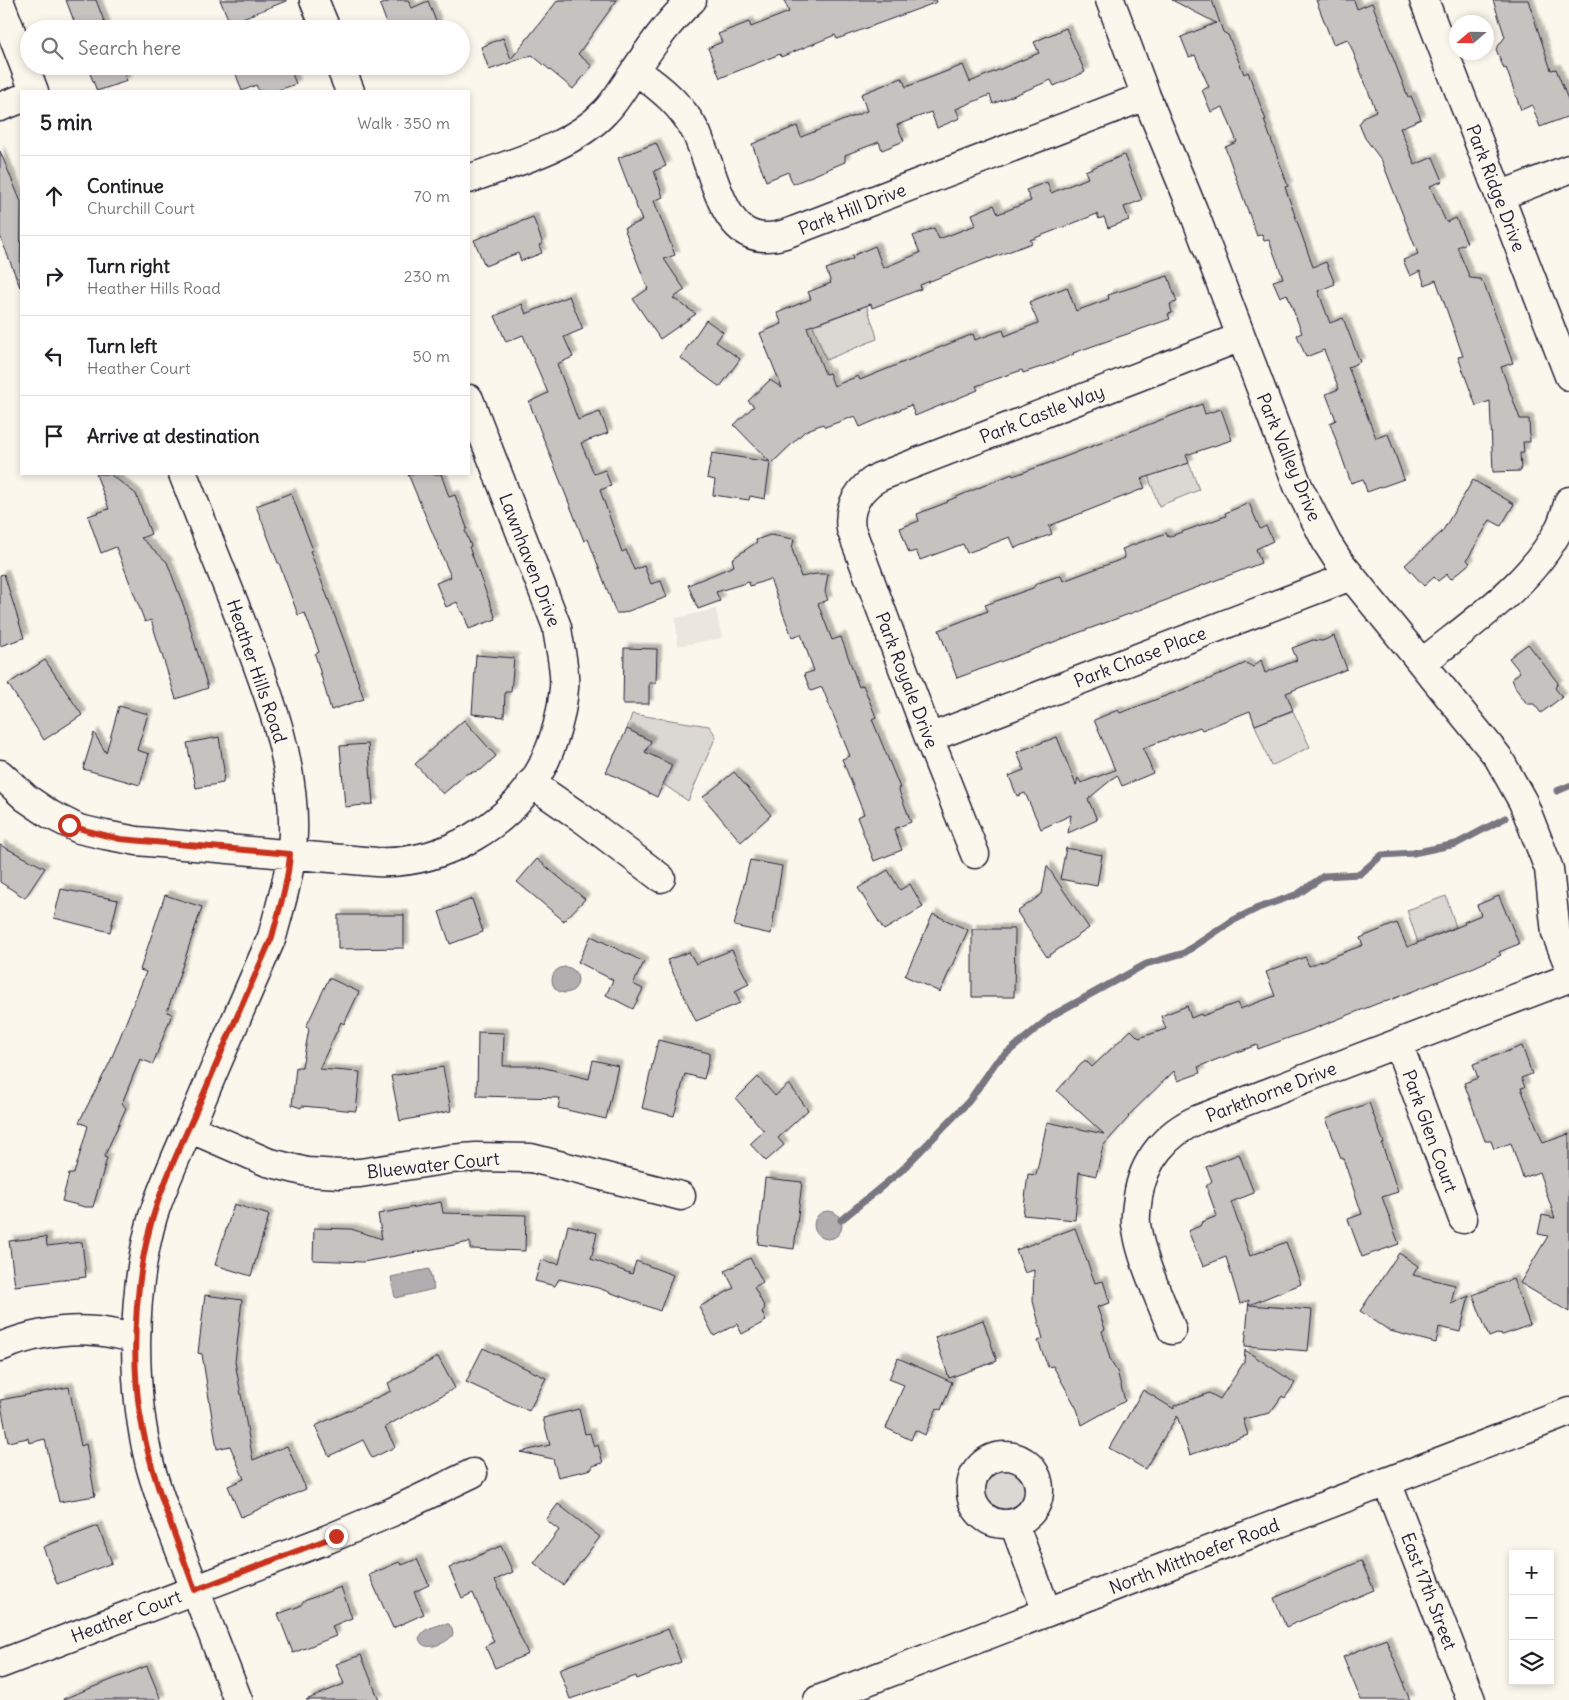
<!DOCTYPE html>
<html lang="en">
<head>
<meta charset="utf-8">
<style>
	:root { --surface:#fff; --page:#f6f6f6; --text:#202124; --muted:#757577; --line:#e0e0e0 }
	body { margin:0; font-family:Delius,sans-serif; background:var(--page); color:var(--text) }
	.controls { position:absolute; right:15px; bottom:15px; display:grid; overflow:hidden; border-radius:0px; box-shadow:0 2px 8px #0003 }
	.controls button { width:45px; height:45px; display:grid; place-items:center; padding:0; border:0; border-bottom:1px solid var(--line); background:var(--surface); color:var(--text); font:25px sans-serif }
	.compass { position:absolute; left:1449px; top:15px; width:45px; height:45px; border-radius:50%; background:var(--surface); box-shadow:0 2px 8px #0003; rotate:250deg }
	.stop { position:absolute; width:15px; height:15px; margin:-11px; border:4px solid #c8321e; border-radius:50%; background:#fff }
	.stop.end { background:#c8321e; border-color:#fff; box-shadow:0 1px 5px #0008 }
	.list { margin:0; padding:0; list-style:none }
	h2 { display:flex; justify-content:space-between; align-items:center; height:65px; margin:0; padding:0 20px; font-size:21px }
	h2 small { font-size:16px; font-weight:400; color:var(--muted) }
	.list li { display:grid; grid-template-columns:32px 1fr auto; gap:15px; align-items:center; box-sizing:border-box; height:80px; padding:0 20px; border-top:1px solid var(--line) }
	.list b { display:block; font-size:19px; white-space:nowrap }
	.list p { margin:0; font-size:16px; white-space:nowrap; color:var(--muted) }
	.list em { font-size:16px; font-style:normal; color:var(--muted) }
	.icon { flex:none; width:28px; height:28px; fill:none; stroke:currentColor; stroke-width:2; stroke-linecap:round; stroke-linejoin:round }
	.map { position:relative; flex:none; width:1569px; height:1700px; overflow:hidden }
	.search { position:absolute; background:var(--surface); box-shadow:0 2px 8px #0003; left:20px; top:20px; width:450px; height:55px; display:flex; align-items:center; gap:12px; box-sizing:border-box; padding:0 18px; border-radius:28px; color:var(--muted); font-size:19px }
	.panel { position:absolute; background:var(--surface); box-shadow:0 2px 8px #0003; left:20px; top:90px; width:450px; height:385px; border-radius:0px }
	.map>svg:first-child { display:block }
	.built { fill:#ebe7df }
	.green { fill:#dbd8d3; stroke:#7e7d87 }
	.water { fill:#b1aeb0; stroke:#787681 }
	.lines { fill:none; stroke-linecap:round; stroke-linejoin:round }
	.stream { stroke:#787681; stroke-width:7 }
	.building { fill:#c6c2c0; stroke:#22223b; filter:url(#shadow) }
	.minor-casing { stroke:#22223b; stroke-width:31 }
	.major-casing { stroke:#22223b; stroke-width:31 }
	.minor { stroke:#fbf7ec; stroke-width:28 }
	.major { stroke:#fbf7ec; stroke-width:28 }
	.route { stroke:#c8321e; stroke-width:6 }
	.labels { text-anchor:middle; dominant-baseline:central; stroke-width:4; stroke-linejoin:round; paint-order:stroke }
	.street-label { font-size:18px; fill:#22223b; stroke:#fbf7ec }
</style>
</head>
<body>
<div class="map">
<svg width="1569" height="1700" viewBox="0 0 1569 1700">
	<defs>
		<filter id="shadow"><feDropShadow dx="4.5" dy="-4.5" stdDeviation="1" flood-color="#0004"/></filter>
	</defs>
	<rect width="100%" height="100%" fill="#fbf7ec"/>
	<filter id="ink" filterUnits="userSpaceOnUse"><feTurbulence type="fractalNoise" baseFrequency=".02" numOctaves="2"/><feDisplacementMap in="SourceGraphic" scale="10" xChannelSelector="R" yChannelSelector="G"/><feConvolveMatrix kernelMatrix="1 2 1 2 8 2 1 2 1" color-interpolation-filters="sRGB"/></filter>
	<g filter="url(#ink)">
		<!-- built -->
		<path class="built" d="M716,609l6,29 -44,8 -3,-28z"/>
		<!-- green -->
		<path class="green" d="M866,304l10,30 1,5 -51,21 -14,-37h8l43,-16z
			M1189,463l10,27 -40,16 -13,-36 10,4z
			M1293,711l17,36 -39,19 -16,-41z
			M632,714l77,12 7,10 -28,65 -25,-17 -18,-32 5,-11 -23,-12z
			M1446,896l10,31 -38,16 -11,-33z
			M982 1491a22 22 0 1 1 44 0a22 22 0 1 1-44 0Z"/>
		<!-- water -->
		<path class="water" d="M552 980a13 13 0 1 1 26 0a13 13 0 1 1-26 0Z
			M814 1225a14 14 0 1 1 28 0a14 14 0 1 1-28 0Z
			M429,1269l5,20 -39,9 -4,-21z
			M442,1624h7l3,4 1,7c-7,9 -31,19 -34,3l4,-6 4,-3z"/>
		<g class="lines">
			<!-- stream -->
			<path class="stream" d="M1557,791l12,-5
				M841,1220l61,-50 67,-69 27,-39 57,-47 93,-51 38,-11 48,-32 26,-13 40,-14 26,-18 36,-2 22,-19 31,-2 43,-9 49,-26"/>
		</g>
		<!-- building -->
		<path class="building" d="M66,0h30l11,29h-30z
			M220,0h66v1l-56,22z
			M393,0h15l4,8 16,-7 11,28h-50l-9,-24z
			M558,0h59l-39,54 14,12 -19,23 -41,-34 -43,15 -8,-23 22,-9 8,21z
			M784,0h152l1,2 -100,37 -2,-4 -54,22 -1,-3 -60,24 -12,-30 14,-6 -4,-8 31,-12 2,5 38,-15z
			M1172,0h40l11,32 5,3 16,39 4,-2 18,48h-2l24,66 -3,1 28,80 13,-5 9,22 -17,7 12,32 13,-5 17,44 -12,5 28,71 12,-4 16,45 -37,13 -4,-13 -12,4 -21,-60 6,-3 -10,-26 13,-5 -15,-39 -18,7 -9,-22 5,-2 -15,-39 -7,3 -7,-16 10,-3 -14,-38 -5,1 -2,-7 -5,2 -32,-89 12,-5 -14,-35 -12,5 -9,-22 7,-3 -14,-32 -6,2 -8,-20 35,-14z
			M1316,0h38l3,9 15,-6 36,94 3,-1 10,23 -21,9 15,37 18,-8 10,24 -13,5 16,36 10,-4 11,25 -10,4 13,31 10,1 4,5 29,79 -12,4 19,52h9l1,23h-7l1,11h-4l1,18 -28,1 -3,-71 -14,5 -18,-49 5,-1 -27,-76 -11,5 -5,-14 -10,5 -7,-16 15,-6 -36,-93 -17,-23 -6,-14 6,-8 11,-5 -28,-72 -15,5z
			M1493,0h35l23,70 5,-1 13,33v14l-29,11 -8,-22 -11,5 -15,-42 -2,1 -8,-20 9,-12z
			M1066,28l19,44 -31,14 -3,-6 -58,24 -3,-9 -34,14 4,9 -23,10 -6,-16 -34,13 7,16 -22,9 -3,-8 -34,13v7l-52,22 -5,-12 -22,9 -14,-37 45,-18 4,11 66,-26 -6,-17 41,-16 4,9 57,-22 7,17 69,-29 -5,-11z
			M87,66h34l6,15 -30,10z
			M233,66h56l7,18 -20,7h-17l-3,-6 -14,6z
			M656,143l10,23 -12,5 9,26 -9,4 21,54 -11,4 21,31 -12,8 23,16 -36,25 -27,-40 15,-10 -24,-61 18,-7 -24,-63z
			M0,151l21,51 -1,85 -20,-51z
			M1124,155l18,45 -18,7 5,13 -21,8 -4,-11 -5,2 -2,-5 -67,26 2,3 -43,16v-1l-69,27 1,4 -49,19 -1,-4 -64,23 18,47 4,-1 5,13 24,-10 2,4 113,-46 2,6 28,-10 2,6 33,-13 -9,-21 38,-15 9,24 33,-12 -1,-4 60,-19 9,26 -7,2 2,9 -4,1 2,5 -97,34 1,1 -21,9 -30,10 -1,-3 -46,16 2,4 -63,26 -4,-11 -51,22 -5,-11 -30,11 -2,-3 -18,7 -34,33 -1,-1 -5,36 -15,-3 -1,4 -36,-5 2,-15 -8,-2 5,-25 58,9 -36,-37 20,-19 -6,-5 22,-21 12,8 -22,-55 22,-9 -5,-11 34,-14 -3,-7 23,-9 -5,-14 27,-10 -1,-3 23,-10 8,22 37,-15 -7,-17 21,-8 5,11 37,-14 -4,-11 22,-9 4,9 33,-13 -5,-11 21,-8 4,11 37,-15 -3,-7z
			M533,217l10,27 -4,1 3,8 -21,8 -3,-8 -33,13 -11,-26z
			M569,296l14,33 -19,8 9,20 -16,7 21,56 22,-8 8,21 -27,10 13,31 11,-4 6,16 -11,4 22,62 4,-2 8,20 10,-4 7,18 10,-3 6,16 -44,16h-7l-28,-74 -4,2 -55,-139 19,-9 -25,-58 -17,7 -11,-26 27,-12 4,10z
			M706,320l17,12 -7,10 24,17 -20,28 -40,-29z
			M1202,404l3,10 16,-5 11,31 -46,15 3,8 -48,16 4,9 -96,38 3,8 -37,14 -5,-11 -43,16 -4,-9 -43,16 -4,-9 -7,2 -9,-25 19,-7 -2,-7 31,-12 -1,-1 65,-27 1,2 36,-13z
			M96,474h14l26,20 15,40 -10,4 26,24 17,45 24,81 -32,11 -25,-79 -6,2 -29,-75 -15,6 -13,-37 21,-7z
			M408,474h33l8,23 6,-2 12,33 -2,3 6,15 -2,1 27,72 -27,10 -6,-17h-2l-4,-10 -11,5 -10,-24 15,-6z
			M1473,480l41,24 -13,22 -11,-6 -23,40 3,3 -19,16 -4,-5 -9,7 -4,-4 -10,9 -19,-21 37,-33z
			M291,493l22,57 -3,1 35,92 19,56 -33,11 -16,-56 4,-2 -14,-39 -7,2 -19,-52h-1l-22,-57z
			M1249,503l11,26 6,-3 7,15 -17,8 5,14 -89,34v1l-215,80 -18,-48 49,-19 -3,-6 48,-17 3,-4 25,-9 2,6 62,-23 -3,-9 44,-16 2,4 58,-21 -1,-3z
			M770,535l24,4 -2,10 9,28 15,-3h12l-3,18 3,8 -10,4 14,36 9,-3 18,50 4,-2 13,32 -4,2 28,69h-2l13,34 -17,7 8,21 -28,11 -17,-44 7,-3 -22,-55 8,-3 -28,-69 -11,4 -7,-17 10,-3 -13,-37 -9,3 -22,-58 -20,7 -1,-4 -33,10 4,9 -22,8 -10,-24 46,-19 -2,-7 25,-17 -1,-2z
			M4,574l20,64 -24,8v-71z
			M1334,636l13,33 -61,24 7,17 -38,15 -5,-14 -48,19 -2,-3 -57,21 10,25 -31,13 -5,-11 -29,24 9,21 -29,13 3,-18 -30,14 -16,-36 -8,3 -8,-20 15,-6 -7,-18 40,-15 19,48 2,-7 3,5 34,-13 -21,-50 24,-10 2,3 83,-31 43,-19 7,4 8,-7 4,13 32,-13 -5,-12 21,-8 9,1z
			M1528,644l30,39 -3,5 7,9 -21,16 -7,-9h-7l-11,-15 -4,-10 8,-7 -11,-14z
			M624,648l33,1 -1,34h-7v21h-26z
			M476,655l38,3 -3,34h-6l-1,25 -32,-3z
			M45,660l37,55 -38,25 -36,-56z
			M119,706l29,8 -11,36 12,4 -9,31 -57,-16 11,-36 12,20z
			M464,720l32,36 -15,14 -15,4 -23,20 -28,-30z
			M627,729l24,12 -6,11 27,13 -15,32 -51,-25z
			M219,737l5,33 -1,13 -27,5 -9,-45z
			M368,744l5,60 -28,3 -5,-61z
			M734,772l37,43 -30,27 -38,-45z
			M0,845l45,23 -20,30 -25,-16z
			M1066,848l36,7 -5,31 -37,-7z
			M537,859l48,40 -21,22 -47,-39z
			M750,860l32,6 -11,68 -37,-8z
			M1047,866l42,62 -42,29 -30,-45 25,-18z
			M888,870l12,20 10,-6 13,23 -39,23 -26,-42z
			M61,889l57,11 -8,32 -56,-14z
			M165,895l37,12 -35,105 5,2 -19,50 -13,-5 -18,44 4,5 -22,49 3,1 -14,49h-8l-23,-6 7,-27h5l14,-48 -9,-4 31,-60 36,-90 -6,-2z
			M1499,896l20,48 -20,8 2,3 -29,13 -87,34 -1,-1 -76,30 -50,18 -1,-4 -39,14 -20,8 2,6 -22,8 -4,-10 -46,45 1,1 -26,29 -7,30 -17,-4 -4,48 -52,-5 5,-41 8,1 11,-53 57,12 -47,-43 28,-31 7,7 39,-37 8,8 27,-9 -5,-13 26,-10 4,12 10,-4 1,2 35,-13 3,6 35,-13 -9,-24 39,-15 4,9 54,-21 -3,-7 37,-15 10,24 58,-23 -1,-2 17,-7 -4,-10z
			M472,899l11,33 -33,12 -11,-32z
			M933,914l35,16 -28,62 -35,-16z
			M338,915h66v33l-66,1z
			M972,929h43l-1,68h-42z
			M591,936l53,26 -11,22 10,5 -10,20 -27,-14 7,-15 -35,-18z
			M732,950l17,34 -14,7 5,12 -44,18 -29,-61 22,-8 7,12z
			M329,978l30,14 -15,32 -3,-2 -22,47 41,3 -4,39 -54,-5 -1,2 -9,-3 4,-38h6l7,-38 -3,-2z
			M478,1032l26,1 -1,33h34l52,13 4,-19 25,6 -12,53 -48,-11 2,-10 -83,-2z
			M658,1040l51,13v7l-5,19 -19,-5 -11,42 -32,-8z
			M1522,1046l10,28 -11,4 4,9 -4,1 22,55 26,-9v178l-49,-29 28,-47 -10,-2 4,-19 13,3 -16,-46 -16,6 -12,-35 -17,6 -3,-8h-6l-21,-58 14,-5 -5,-14z
			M443,1067l8,44 -51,10 -9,-45z
			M758,1077l17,19 14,-12 19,26 -30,28 6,7 -18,16 -16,-17 14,-13 -28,-32z
			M1369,1103l15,40 -2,1 16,48 -16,5 17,47 -37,13 -14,-38 14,-5 -19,-56h-2l-15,-39z
			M1239,1154l15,39 -23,9 19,54 36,-14 15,42 -52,21 63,5 -4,41 -63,-5 4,-46 -9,4 -14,-47 -23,9 -15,-35 12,-5 2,-4 15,-6 -11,-30 6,-5 -6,-14z
			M765,1178l37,4 -8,67 -36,-5z
			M441,1202l2,11 83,2 -1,36 -55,-2v-7l-107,20 -50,-2 1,-32 37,1 31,10 -4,-25z
			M234,1204l35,11 -18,61 -36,-11z
			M568,1225l29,8 -6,26 41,15 4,-13 37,14 -13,36 -62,-23 -39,-9 -4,7 -20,-5 6,-21 18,4z
			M1075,1228l20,55 8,-2 7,22 -13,4 8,22 -3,2 9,31 6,9 8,30 -43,24 -5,-16 -24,-43 -5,1 -10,-26 5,-2 -10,-38 1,-31 -9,3 -9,-23z
			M46,1237l1,9 35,-4 4,35 -71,9 -6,-45z
			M1399,1253l19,13 -5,9 42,10 -4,19 18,-8 -9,36 -21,-5 -3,16 -46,-12 -30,-20z
			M750,1258l13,24 -9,5 11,21 -3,4 4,9 -24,13 -5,-10 -23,12 -15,-29 35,-19 -9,-17z
			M1513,1279l17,46 -27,10 -6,-1 -8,3 -16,-42z
			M205,1295l37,5 -7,62 18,98 34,-14 19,43 -65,28 -13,-31 16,-7 -14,-33 -13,3 -15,-95 -4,-1z
			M983,1320l14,41 -48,17 -14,-41z
			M483,1348l63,30 -17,33 -63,-29z
			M1245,1350l50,33 -10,15 -3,-2 -12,17 -27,6 5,16 -58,20 -13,-39 -32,53 -36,-21 34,-58 31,19v-3l35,-13 11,6 24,-37z
			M438,1357l17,31 -70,39 10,20 -23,11 -9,-18 -34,16 -14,-30 76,-35 -3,-8z
			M898,1358l54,24 -11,28 -4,-2 -12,27 -10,-5 -4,10 -25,-12 18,-43 -15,-6z
			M69,1387l12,59 5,-2 9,52 -36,6 -14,-63 -16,4 -1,-5 -20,4 -8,-42z
			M579,1409l6,25 5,-1 4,14 4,-2 5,18 -11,3v3l-34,8 -5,-18 -33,-7 30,-7 -7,-27z
			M558,1504l42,33 -37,48 -29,-22 25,-33 -13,-10z
			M98,1526l14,37 -55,21 -14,-37z
			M501,1546l12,26 -18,8 33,74 -33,14 -10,-22 9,-4 -21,-49 -11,5 -13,-30z
			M417,1559l12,26 -15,7 10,22 -31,14 -24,-53 30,-13 3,3z
			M1361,1561l13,29 -88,37 -12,-29z
			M341,1587l11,31 -20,8 4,10 -43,17 -15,-39 22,-8 4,-5z
			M668,1629l13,33 -44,17 -1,-3 -66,23 -11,-30z
			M1386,1639l18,44 -1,1 7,16h-49l-18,-43z
			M361,1655l18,45h-73l38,-16 -8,-20z
			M147,1666l14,34h-98v-1z"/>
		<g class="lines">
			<defs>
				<path id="minor" d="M314,0l12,29
					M1110,0l36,96 47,114 105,276 29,57 11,17 160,197 25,45 26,67 7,64 13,33
					M1424,0l145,376
					M0,3l34,88
					M340,66l10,25
					M635,70c26,18 48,36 62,64 6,15 11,29 16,44 13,37 28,71 75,55l358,-137
					M0,107l21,-8
					M469,179c45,-17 102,-31 136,-67 10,-10 17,-23 25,-34 18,-27 37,-56 62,-78
					M1499,196l70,-27
					M183,474c20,51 41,103 61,155 25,66 51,132 49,204 -1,36 -12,70 -21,104 -25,57 -50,114 -74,171 -16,36 -33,71 -45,108 -22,77 -22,172 -3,249 8,30 20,59 31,88 19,49 38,98 57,147
					M1422,663c48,-39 110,-79 138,-136 4,-8 6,-17 9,-26
					M929,738l422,-162
					M0,774l26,24 25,17 28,14 26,6 32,6 239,21c67,3 137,-38 167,-97 11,-23 19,-51 21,-77 2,-20 -5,-41 -7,-61l-88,-228
					M531,783l52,36 78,59
					M975,854l-46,-116 -78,-209c-4,-22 9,-42 28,-52l362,-140
					M1398,1043l65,176
					M189,1128l78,34 40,10 33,2 20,-1 90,-14 26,-2 55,1 150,38
					M1172,1330c-13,-34 -31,-70 -36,-106 -1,-9 1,-18 2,-27 5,-36 28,-64 61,-78l370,-141
					M0,1347c30,-12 62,-19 95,-16 14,1 28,5 41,7
					M971 1490a34 34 0 1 1 68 0a34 34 0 1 1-68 0Z
					M1387,1482l84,218
					M1014,1524l33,88
					M0,1664l328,-125 64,-27 81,-39"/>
				<path id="major" d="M818,1700l751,-288"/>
			</defs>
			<!-- minor casing -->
			<use href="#minor" class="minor-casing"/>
			<!-- major casing -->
			<use href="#major" class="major-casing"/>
			<!-- minor -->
			<use href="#minor" class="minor"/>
			<!-- major -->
			<use href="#major" class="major"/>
		</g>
	</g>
	<g class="lines" filter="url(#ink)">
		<!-- route -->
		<path class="route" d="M69,825l19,6 32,8 170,15c-2,29 -11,56 -18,83 -23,52 -46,104 -68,156 -16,37 -34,73 -47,111 -21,61 -27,146 -17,210 10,61 34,118 55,176l141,-54"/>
	</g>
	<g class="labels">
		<!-- street labels -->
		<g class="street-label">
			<text transform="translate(1496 188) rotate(69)">Park Ridge Drive</text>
			<text transform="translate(852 209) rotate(-21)">Park Hill Drive</text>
			<text transform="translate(1042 414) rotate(-21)">Park Castle Way</text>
			<text transform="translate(1289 457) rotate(67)">Park Valley Drive</text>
			<text transform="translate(530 560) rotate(69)">Lawnhaven Drive</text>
			<text transform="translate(1140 657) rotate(-21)">Park Chase Place</text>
			<text transform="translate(257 671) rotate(71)">Heather Hills Road</text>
			<text transform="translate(907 680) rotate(69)">Park Royale Drive</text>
			<text transform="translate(1271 1092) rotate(-21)">Parkthorne Drive</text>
			<text transform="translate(1430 1131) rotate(70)">Park Glen Court</text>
			<text transform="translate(433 1165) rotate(-6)">Bluewater Court</text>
			<text transform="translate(1194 1556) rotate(-21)">North Mitthoefer Road</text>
			<text transform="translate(1429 1591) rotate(69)">East 17th Street</text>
			<text transform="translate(126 1616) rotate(-21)">Heather Court</text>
		</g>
	</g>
</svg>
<div class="controls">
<button>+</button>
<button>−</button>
<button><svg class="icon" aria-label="layers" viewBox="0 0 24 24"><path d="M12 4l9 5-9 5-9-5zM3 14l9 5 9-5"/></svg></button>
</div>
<svg class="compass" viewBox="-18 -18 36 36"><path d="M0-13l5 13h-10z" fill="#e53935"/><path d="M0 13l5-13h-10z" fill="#757577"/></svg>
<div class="stop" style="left:69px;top:825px"></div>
<div class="stop end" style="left:336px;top:1536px"></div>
<div class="search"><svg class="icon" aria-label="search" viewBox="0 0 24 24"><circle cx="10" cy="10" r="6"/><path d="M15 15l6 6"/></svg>Search here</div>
<section class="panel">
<h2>5 min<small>Walk · 350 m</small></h2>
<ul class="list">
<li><svg class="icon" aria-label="ahead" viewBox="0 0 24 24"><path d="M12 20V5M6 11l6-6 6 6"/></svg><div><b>Continue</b><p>Churchill Court</p></div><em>70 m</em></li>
<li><svg class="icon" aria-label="right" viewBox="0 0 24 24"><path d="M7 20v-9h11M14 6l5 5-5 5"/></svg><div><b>Turn right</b><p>Heather Hills Road</p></div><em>230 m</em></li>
<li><svg class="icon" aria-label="left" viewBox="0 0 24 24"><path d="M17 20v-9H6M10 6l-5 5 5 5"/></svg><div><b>Turn left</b><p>Heather Court</p></div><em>50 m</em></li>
<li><svg class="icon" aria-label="arrive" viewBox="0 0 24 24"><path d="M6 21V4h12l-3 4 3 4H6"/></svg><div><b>Arrive at destination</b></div></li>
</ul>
</section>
</div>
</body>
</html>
